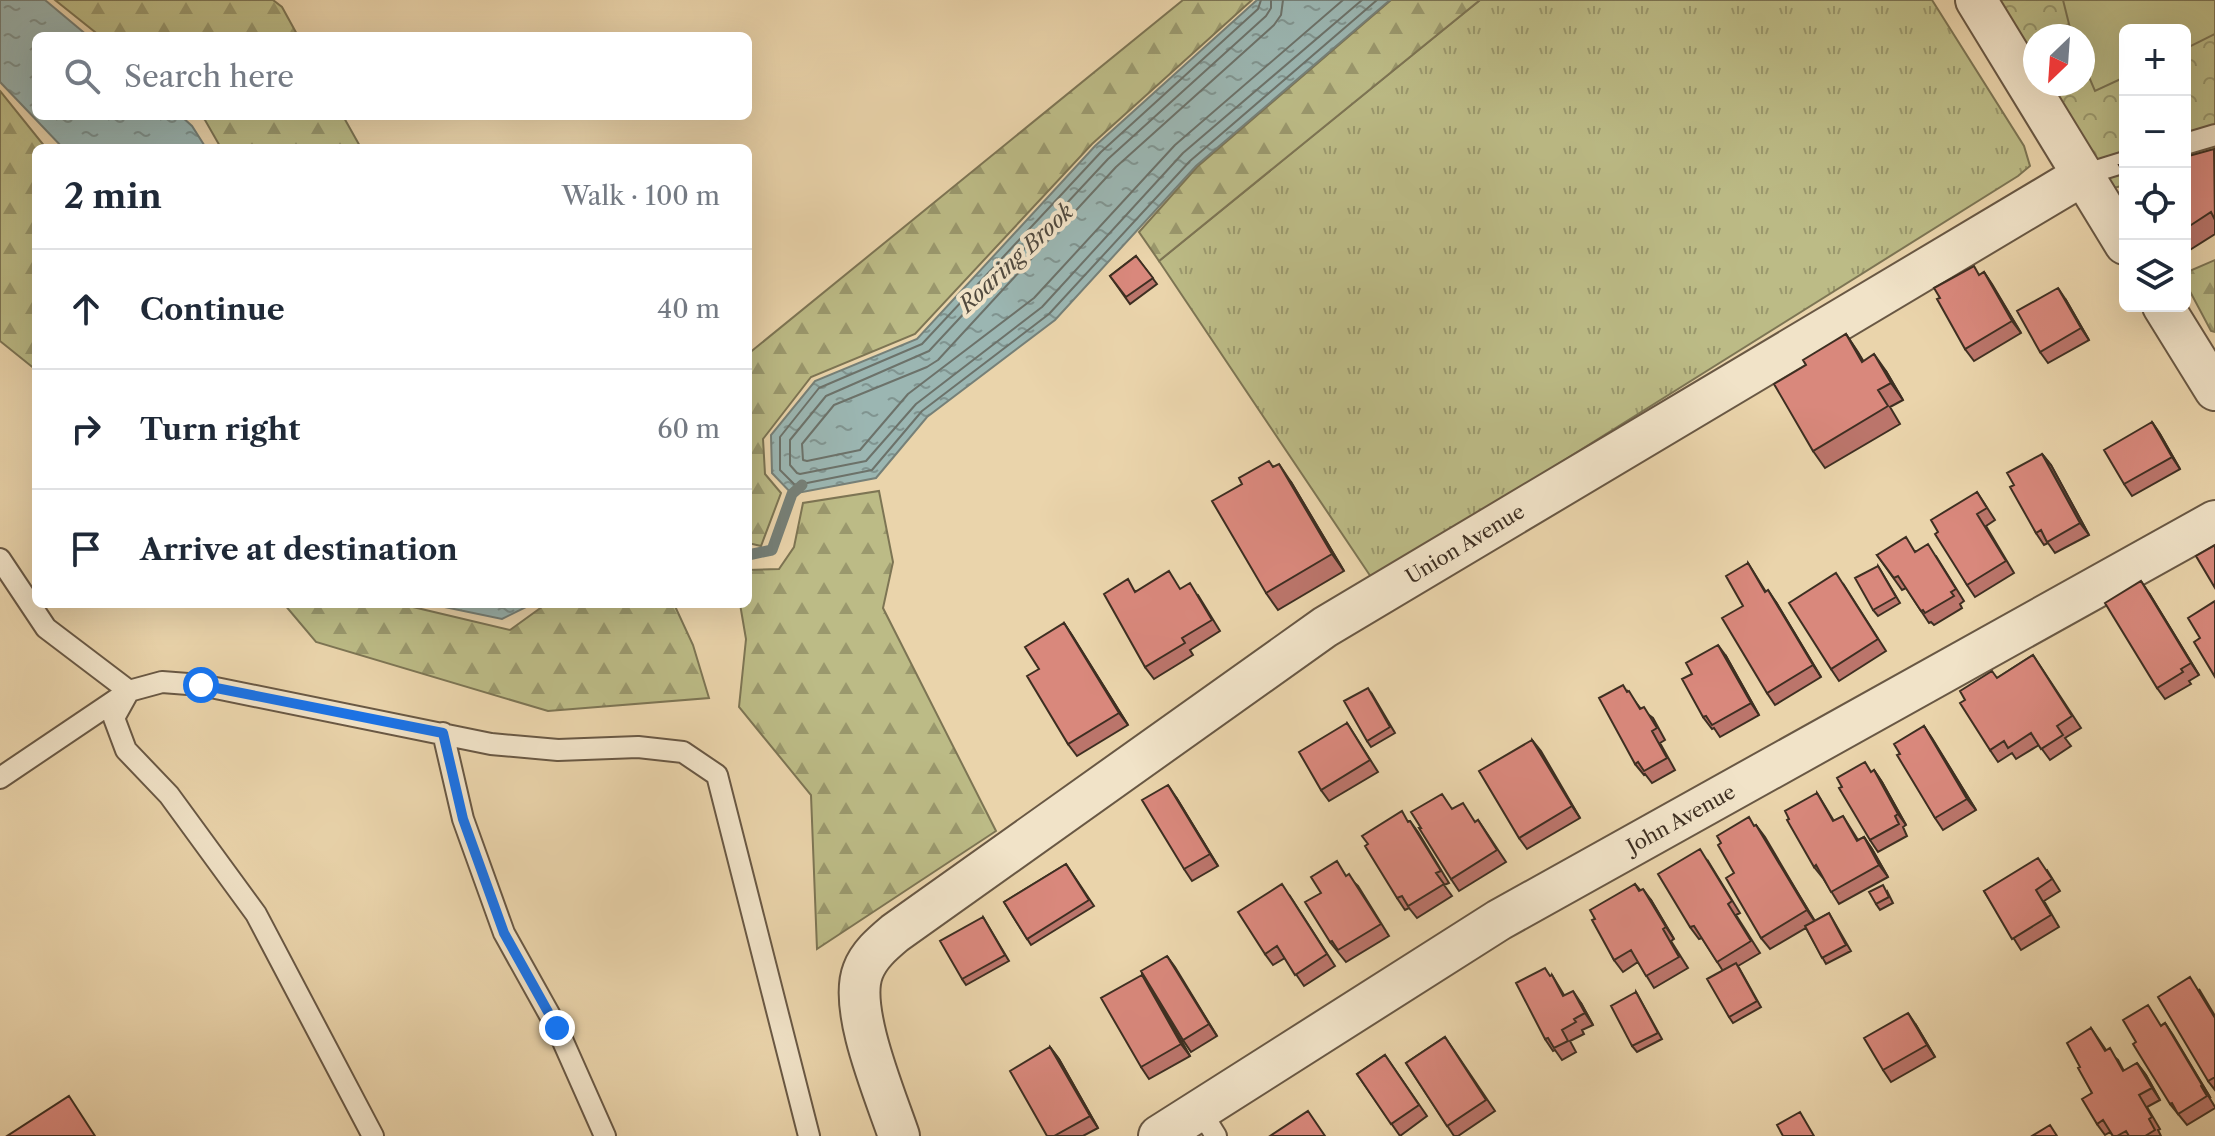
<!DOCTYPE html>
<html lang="en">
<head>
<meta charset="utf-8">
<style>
	:root { --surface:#fff; --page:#f2f2f3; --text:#1f2937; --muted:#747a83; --line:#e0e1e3 }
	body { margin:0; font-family:"Libre Caslon Text",serif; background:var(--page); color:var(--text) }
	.controls { position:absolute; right:24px; top:24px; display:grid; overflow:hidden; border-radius:12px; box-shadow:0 8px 32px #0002 }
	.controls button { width:72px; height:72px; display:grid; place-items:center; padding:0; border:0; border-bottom:2px solid var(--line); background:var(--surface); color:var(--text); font:40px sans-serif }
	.compass { position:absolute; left:2023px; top:24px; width:72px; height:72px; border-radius:50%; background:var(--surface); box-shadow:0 8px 32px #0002; rotate:205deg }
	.stop { position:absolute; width:24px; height:24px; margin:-18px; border:6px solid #1a73e8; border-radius:50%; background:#fff }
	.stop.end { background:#1a73e8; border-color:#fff; box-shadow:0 2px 8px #0008 }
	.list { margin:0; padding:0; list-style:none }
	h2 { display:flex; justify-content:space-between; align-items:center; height:104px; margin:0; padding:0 32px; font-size:34px }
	h2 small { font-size:26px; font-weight:400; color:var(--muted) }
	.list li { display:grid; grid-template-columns:52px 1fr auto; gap:24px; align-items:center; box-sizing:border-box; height:120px; padding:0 32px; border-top:2px solid var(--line) }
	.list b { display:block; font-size:30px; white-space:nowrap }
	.list em { font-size:26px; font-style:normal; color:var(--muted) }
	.icon { flex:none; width:44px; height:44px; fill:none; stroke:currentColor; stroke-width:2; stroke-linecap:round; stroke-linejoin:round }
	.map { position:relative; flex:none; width:2215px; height:1136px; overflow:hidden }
	.search { position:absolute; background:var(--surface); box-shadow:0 8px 32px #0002; left:32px; top:32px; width:720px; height:88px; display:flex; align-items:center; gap:20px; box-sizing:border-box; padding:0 28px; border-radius:12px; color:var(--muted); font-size:30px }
	.panel { position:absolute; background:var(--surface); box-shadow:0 8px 32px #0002; left:32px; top:144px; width:720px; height:464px; border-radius:12px }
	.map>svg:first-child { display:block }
	.grass { fill:url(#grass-tufts); stroke:#7d7554; stroke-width:2 }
	.forest { fill:url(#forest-firs); stroke:#7d7554; stroke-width:2 }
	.park { fill:url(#park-crowns); stroke:#7d7554; stroke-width:2 }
	.garden { fill:#bcbb86; stroke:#7d7554; stroke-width:2 }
	.water { fill:url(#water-ripples); stroke:#768078; stroke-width:2 }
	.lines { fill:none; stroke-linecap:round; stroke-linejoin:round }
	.shore { stroke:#6c726a; stroke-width:2 }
	.stream { stroke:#768078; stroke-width:11 }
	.service-casing { stroke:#695844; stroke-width:24 }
	.minor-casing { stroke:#695844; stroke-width:44 }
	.service { stroke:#f1e3c8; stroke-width:20 }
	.minor { stroke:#f1e3c8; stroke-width:40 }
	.wall { fill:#bb756b; stroke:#3e2f22; stroke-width:2 }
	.shaded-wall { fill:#985f57; stroke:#3e2f22; stroke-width:2 }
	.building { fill:#d9887c; stroke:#3e2f22; stroke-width:2 }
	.route { stroke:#1a73e8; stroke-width:10 }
	.labels { text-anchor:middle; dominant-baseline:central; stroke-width:8; stroke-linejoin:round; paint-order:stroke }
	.street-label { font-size:20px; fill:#3e2f22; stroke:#f1e3c8 }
	.water-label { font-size:22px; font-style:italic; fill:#514a3f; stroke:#f1e3c8 }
</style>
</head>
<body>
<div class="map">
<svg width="2215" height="1136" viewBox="0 0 2215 1136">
	<defs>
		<pattern id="grass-tufts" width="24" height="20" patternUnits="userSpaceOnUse" patternTransform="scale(2)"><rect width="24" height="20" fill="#bcbb86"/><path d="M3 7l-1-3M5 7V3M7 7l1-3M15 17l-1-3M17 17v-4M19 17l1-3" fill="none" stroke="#9a986d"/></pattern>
		<pattern id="forest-firs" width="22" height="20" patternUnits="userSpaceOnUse" patternTransform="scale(2)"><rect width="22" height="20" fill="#bcbb86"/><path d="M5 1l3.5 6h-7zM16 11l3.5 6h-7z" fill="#9a986d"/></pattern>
		<pattern id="park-crowns" width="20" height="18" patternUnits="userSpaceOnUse" patternTransform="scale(2)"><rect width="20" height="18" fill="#bcbb86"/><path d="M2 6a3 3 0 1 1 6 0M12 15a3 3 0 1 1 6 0" fill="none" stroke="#9a986d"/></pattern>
		<pattern id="water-ripples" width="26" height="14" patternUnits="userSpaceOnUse" patternTransform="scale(2)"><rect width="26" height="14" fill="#9bb6b2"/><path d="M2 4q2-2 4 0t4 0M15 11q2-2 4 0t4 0" fill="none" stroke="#809490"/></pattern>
	</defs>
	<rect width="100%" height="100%" fill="#ead4ab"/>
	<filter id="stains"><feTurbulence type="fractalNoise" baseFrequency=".0025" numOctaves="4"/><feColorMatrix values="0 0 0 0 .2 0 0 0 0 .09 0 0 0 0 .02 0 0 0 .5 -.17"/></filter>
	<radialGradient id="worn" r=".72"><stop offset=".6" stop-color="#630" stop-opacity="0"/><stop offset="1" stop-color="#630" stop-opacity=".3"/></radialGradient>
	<!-- grass -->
	<path class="grass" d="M1480,0h452l92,146 6,20 -12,10 -645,404 -214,-319z"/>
	<!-- forest -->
	<path class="forest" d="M55,0h218l9,7 16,29h-198z
		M1183,0h69l-160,144 -177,190 -104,43 -48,62 2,35 16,19 -20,53 -13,-3v-189z
		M1391,0h89l-321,261 -20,-29 58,-65z
		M0,91l46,57h-10v222l-36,-29z
		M201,116h142l18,32h-140l-16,-28z
		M2215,260v72l-4,-1 -26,-49v-9z
		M879,491l14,71 -10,46 113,223 -179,118 -6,-154 -72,-88 7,-68 -6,-35h8v-34l31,-1 15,-22 9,-44z
		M284,604h125l4,3 97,23 36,-26h128l19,41 16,53 -161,13 -232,-69z"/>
	<!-- park -->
	<path class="park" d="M1983,0h232v161l-30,8v-139h-60v155l-19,5 -70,-106h47v-48h-48v46z"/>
	<!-- garden -->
	<path class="garden" d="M2063,0h152v34l-30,15v-19h-60v47l-30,14 -12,-28v-27h-11z"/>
	<!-- water -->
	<path class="water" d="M0,0h45l43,36h-52v80h145l11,10 14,22h-143l-63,-66z
		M1257,0h133l-194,166 -141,154 -128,97 -51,61 -84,16 -20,-21 -1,-38 44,-54 102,-42 178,-193z
		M430,604h102l-30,15z"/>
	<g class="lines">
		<!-- shore -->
		<path class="shore" d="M1261,0l-3,9 -157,143 -179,192 -103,44 -39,49v33l14,14 3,1 75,-15 50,-59 127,-97 141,-153 187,-161
			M1271,0v8l-5,8 -158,143 -179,192 -103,45 -36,44v25l7,8 3,1 66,-13 50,-57 126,-97 141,-154 179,-153
			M1283,0l-2,15 -7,10 -158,142 -178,193 -11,7 -93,38 -32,39 1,16 4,1 53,-11 48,-56 126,-96 141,-153 168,-145"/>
		<!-- stream -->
		<path class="stream" d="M748,555l24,-5 20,-56 10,-9"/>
		<defs>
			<path id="service" d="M2185,144l30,-9
				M2083,175l42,-13
				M0,559l46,69 83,63 -129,87
				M443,733l20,86 41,114 53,95 48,108
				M1200,1110l16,26
				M373,1136l-117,-222 -87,-119 -43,-45 -12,-32 15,-27 33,-9 39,3 290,59 67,6 80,-3 45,5 34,23 92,361"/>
			<path id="minor" d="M1976,0l149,244
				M2163,306l52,84
				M899,1136c-13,-39 -51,-127 -36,-165 6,-16 19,-27 32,-38l430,-306 758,-452
				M1159,1136l340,-216 716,-399"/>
		</defs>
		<!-- service casing -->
		<use href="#service" class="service-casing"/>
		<!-- minor casing -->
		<use href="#minor" class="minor-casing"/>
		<!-- service -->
		<use href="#service" class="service"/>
		<!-- minor -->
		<use href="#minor" class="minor"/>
	</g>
	<!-- wall -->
	<path class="wall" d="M2215,151v83l-30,19v-96z
		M1136,256l21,28 -27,20 -20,-28z
		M1984,272l37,61 -47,28 -9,-12 15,-74z
		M2066,300l23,40 -41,23 -8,-11z
		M1846,334l17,27 23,10 17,29 -13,7 10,17 -75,44 -12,-17 -7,-86z
		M2152,422l8,12 20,35 -48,27 -8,-12z
		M2042,454l9,11 38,70 -34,18 -7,-10 -4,2 -8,-12 -22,-48z
		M1274,467l17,15 53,89 -66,39 -12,-17z
		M1977,492l18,28 -9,6 28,47 -39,24 -8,-12 -29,-53z
		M1916,551l20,5 28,45 -4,3 2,4 -28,17 -3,-3 -2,1 -23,-35 -4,2 -25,-35z
		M1748,563l18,29 10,10 45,75 -46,28 -8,-12 -24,-87z
		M1878,566l22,37 -22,13 -5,-6z
		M1844,585l42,66 -47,30 -8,-12z
		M1181,589l17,6 22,36 -30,19 3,5 -39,24 -9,-12 -9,-76z
		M2149,593l50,82 -10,6 2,3 -26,15 -8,-11z
		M1064,623l64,102 -51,31 -9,-12 -29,-75z
		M2033,655l48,73 -16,10 6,8 -21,14 -11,-15 -23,14 -4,-6 -14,9 -8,-12 7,-72z
		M1726,656l33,59 -39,22 -6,-9 -2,1 -9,-12z
		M1628,692l13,17 12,9 12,22 -5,3 15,27 -23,13 -7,-9 -1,1 -9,-11z
		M1372,694l23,39 -24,14 -4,-6z
		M1347,723l31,49 -49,29 -8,-11z
		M1924,726l52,84 -33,20 -8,-12 -35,-64z
		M1532,740l48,78 -53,31 -8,-11z
		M1874,770l8,12 24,43 -3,2 4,9 -29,16 -8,-12 2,-68z
		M1817,793l17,28 9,-5 15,24 6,-3 8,12 16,28 -49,27 -16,-26 -9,-11z
		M1176,797l42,69 -26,15 -8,-12z
		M1452,809l23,13 3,-2 28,42 -47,29 -8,-12z
		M1409,821h1l8,11 31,51 -5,2 8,11 -35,22 -8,-10 -4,2 -8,-12z
		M1756,825l59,96 14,-8 22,38 -25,13 -20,-36 -36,21 -9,-11 -27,-65 21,-47z
		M1708,861l32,52 -4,2 24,38 -22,13 23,41 -28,16 -4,-6 -6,-46 -21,-33 -3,1 -9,-12z
		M1066,864l28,42 -63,39 -27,-43z
		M2047,870l13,21 -16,10 15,26 -38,23 -37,-59z
		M1347,876l11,10 31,50 -43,26 -16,-20 -9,-49z
		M1635,884l5,6 11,10 23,39 -3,2 17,27 -34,20 -16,-26 -15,10 -9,-12 -19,-41z
		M1887,891l6,12 -13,7 -4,-6z
		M1290,896l45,70 -31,20 -19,-28 -12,7 -8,-11z
		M983,917l26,44 -43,24 -4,-6z
		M1167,956l50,80 -26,16 -8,-12z
		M1142,975l8,12 40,69 -41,23 -8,-12z
		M1552,975l12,20 17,8 12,22 -11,5 2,4 -14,7 6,11 -14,8 -7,-10 -2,1 -8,-12z
		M2199,989l16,27v74l-7,-9z
		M1636,992l26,47 -25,13 -5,-6z
		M2165,1023l45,74h-1l6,10v1l-28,17 -17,-21 -8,-79z
		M1916,1025l19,32 -44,25 -8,-12z
		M2091,1028l15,22 12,10 6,11 13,-8 9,12 14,25 -13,7 13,22 -2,1 3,6h-48l-3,-4 -5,3 -8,-11 -5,-31 -12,-26z
		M1445,1037l50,74 -37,25h-4l-48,-73z
		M1050,1047l9,12 39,69 -15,8h-36z
		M1385,1055l42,61 -27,20 -43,-62z"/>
	<!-- shaded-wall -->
	<path class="shaded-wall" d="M1984,272l8,12 29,49 -9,-12z
		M2058,288l8,12 23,40 -8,-12z
		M1846,334l12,18 16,27 -12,-17z
		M1874,354l12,17 17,29 -12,-17z
		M2152,422l8,12 20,35 -8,-12z
		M2042,454l9,11 38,70 -9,-12z
		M1279,464l12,18 53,89 -12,-17z
		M2141,581l8,12 50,82 -8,-12z
		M1768,590l8,12 45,75 -8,-12z
		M1064,623l8,12 56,90 -9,-12z
		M1718,645l8,11 33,59 -8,-12z
		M1924,726l8,12 44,72 -9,-11z
		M1532,740l9,11 39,67 -8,-12z
		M1874,770l8,12 24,43 -8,-11z
		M1168,785l8,12 42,69 -8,-12z
		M1756,825l9,12 50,85 -8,-12z
		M1864,837l8,12 16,28 -9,-12z
		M1643,889l8,11 23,39 -8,-12z
		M1167,956l8,11 42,69 -8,-12z
		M1142,975l8,12 40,69 -9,-12z
		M1573,991l8,12 12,22 -8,-12z
		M1908,1013l8,12 19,32 -8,-12z
		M2165,1023l8,12 37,62 -8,-12z
		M1050,1047l9,12 39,69 -8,-12z
		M2137,1063l9,12 14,25 -8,-12z"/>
	<!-- building -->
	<path class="building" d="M2214,149l1,71 -4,-8 -26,17v-72z
		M2125,164v11l-6,-10z
		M1136,256l17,22 -27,19 -16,-21z
		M1974,266l5,9 5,-3 28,49 -47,28 -28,-50 3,-1 -6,-10z
		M2058,288l23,40 -41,24 -23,-41z
		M1846,334l16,28 12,-8 17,29 -13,7 10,16 -75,45 -39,-67 32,-19 -3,-5z
		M2152,422l20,35 -48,27 -20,-34z
		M2042,454l38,69 -33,19 -6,-12 -5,3 -26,-46 4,-2 -7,-12z
		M1269,461l4,6 6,-3 53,90 -66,39 -54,-92 30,-17 -3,-6z
		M1977,492l10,16 -10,6 29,47 -39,24 -32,-51 3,-2 -7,-12z
		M1906,537l9,15 13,-8 28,45 -5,3 3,4 -29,17 -2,-3 -2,1 -23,-35 -4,2 -17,-23z
		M2215,545v43l-19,-32z
		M1748,563l17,29 3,-2 45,75 -46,28 -45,-75 21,-12 -17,-30z
		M1878,566l18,31 -23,13 -18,-32z
		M1169,571l11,18 10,-6 22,37 -30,18 3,5 -40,24 -41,-73 24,-15 7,13z
		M1836,573l42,66 -47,30 -42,-66z
		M2141,581l50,82 -10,6 2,3 -26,16 -52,-85z
		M2215,601v76l-21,-35 6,-4 -12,-20z
		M1064,623l55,90 -51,31 -41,-68 12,-7 -14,-22z
		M1718,645l33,58 -39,22 -6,-9 -3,1 -21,-38 10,-5 -6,-11z
		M2033,655l39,61 -15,10 6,9 -22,14 -10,-16 -23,15 -4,-7 -14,9 -30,-47 5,-3 -5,-9 32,-20 5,7z
		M1623,685l4,7 2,-1 11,18 4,-2 13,21 -5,3 15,27 -23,13 -6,-9 -3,2 -36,-66z
		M1368,688l22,39 -23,14 -23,-40z
		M1347,723l23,37 -49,30 -22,-38z
		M1924,726l43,73 -32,19 -38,-63 3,-1 -6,-10z
		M1532,740l40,66 -53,32 -40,-67z
		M1865,762l6,10 3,-2 24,44 -3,2 4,8 -29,16 -31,-52 3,-1 -5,-9z
		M1168,785l42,69 -26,15 -42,-69z
		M1817,793l16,28 10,-5 14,25 7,-4 15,28 -48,27 -15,-27 -2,2 -27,-47 2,-1 -4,-8z
		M1442,794l10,15 11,-6 12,19 3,-2 19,30 -46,29 -32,-51h2l-10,-16z
		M1402,811l6,11 2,-1 31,50 -5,2 8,11 -36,22 -6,-10 -5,2 -32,-52 3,-2 -6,-8z
		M1749,817l5,9 2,-1 51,85 -46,28 -35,-60 8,-5 -16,-28 3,-2 -4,-7z
		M1700,849l32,52 -4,3 23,37 -34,21 -23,-36 -4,1 -32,-53z
		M2038,858l14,21 -16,11 15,25 -39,24 -28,-48z
		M1337,861l9,15 3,-2 32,50 -43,26 -6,-9 -2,1 -25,-40 16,-9 -10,-16z
		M1066,864l23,36 -62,39 -23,-37z
		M1282,884l45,70 -32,21 -18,-29 -12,8 -27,-42z
		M1635,884l4,7 4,-2 23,38 -3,2 16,28 -33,19 -15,-26 -17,10 -22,-40 3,-1 -5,-9z
		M1883,885l6,12 -13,7 -7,-12z
		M1829,913l17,32 -24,13 -17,-32z
		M983,917l22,38 -43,24 -22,-38z
		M1167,956l42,68 -26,16 -42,-69z
		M1736,963l21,38 -28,16 -22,-38z
		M1545,968l5,8 2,-1 11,21 10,-5 12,22 -11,6 2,3 -14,8 6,11 -14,7 -6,-10 -3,1 -29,-56z
		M1142,975l39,69 -40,23 -40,-69z
		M2190,977l25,41v59l-7,4 -50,-84z
		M1636,992l22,41 -26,13 -21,-40z
		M2148,1005l13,21 4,-3 37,62 -1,1 6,10 -29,18 -6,-11 -2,1 -37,-60 3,-2 -13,-22z
		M1908,1013l19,32 -44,25 -19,-32z
		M2091,1028l14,23 5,-3 13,23 14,-8 15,25 -13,7 13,22 -3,2 6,11 -10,6h-16l-3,-5 -9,5h-4l-10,-16 -6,4 -15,-25 10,-6 -14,-25 2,-1 -13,-24z
		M1445,1037l41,63 -39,26 -41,-63z
		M1050,1047l40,69 -36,20h-7l-37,-65z
		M1385,1055l34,50 -28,19 -34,-50z
		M69,1096l26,40h-88z
		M1308,1111l17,25h-55z
		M1800,1112l14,24h-31l-6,-11z
		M2050,1125l7,11h-25z"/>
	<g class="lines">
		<!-- route -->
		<path class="route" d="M201,685l242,48 20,86 41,114 53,95"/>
	</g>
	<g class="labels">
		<!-- street labels -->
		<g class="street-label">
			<text transform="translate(1465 544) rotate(-31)">Union Avenue</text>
			<text transform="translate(1681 819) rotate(-29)">John Avenue</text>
		</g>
		<!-- water labels -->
		<g class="water-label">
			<text transform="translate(1016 258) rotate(-43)">Roaring Brook</text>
		</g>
	</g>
	<rect width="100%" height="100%" filter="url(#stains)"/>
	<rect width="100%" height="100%" fill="url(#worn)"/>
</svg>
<div class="controls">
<button>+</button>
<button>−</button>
<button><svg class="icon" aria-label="locate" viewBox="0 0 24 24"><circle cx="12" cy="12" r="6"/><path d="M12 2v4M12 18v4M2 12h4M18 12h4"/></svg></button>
<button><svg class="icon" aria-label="layers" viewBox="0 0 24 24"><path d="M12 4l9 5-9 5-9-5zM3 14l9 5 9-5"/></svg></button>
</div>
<svg class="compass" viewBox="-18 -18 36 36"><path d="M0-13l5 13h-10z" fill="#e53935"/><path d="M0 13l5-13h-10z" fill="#747a83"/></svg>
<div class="stop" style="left:201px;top:685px"></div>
<div class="stop end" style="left:557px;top:1028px"></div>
<div class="search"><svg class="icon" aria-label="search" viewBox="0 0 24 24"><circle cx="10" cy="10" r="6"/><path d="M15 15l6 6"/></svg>Search here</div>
<section class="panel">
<h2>2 min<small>Walk · 100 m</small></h2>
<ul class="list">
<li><svg class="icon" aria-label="ahead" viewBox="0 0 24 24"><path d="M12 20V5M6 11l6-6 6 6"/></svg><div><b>Continue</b></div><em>40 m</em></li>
<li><svg class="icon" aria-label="right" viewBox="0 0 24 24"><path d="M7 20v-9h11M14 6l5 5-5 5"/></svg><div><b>Turn right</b></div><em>60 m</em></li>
<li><svg class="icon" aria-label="arrive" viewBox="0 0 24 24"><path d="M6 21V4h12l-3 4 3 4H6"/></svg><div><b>Arrive at destination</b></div></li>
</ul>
</section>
</div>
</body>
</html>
